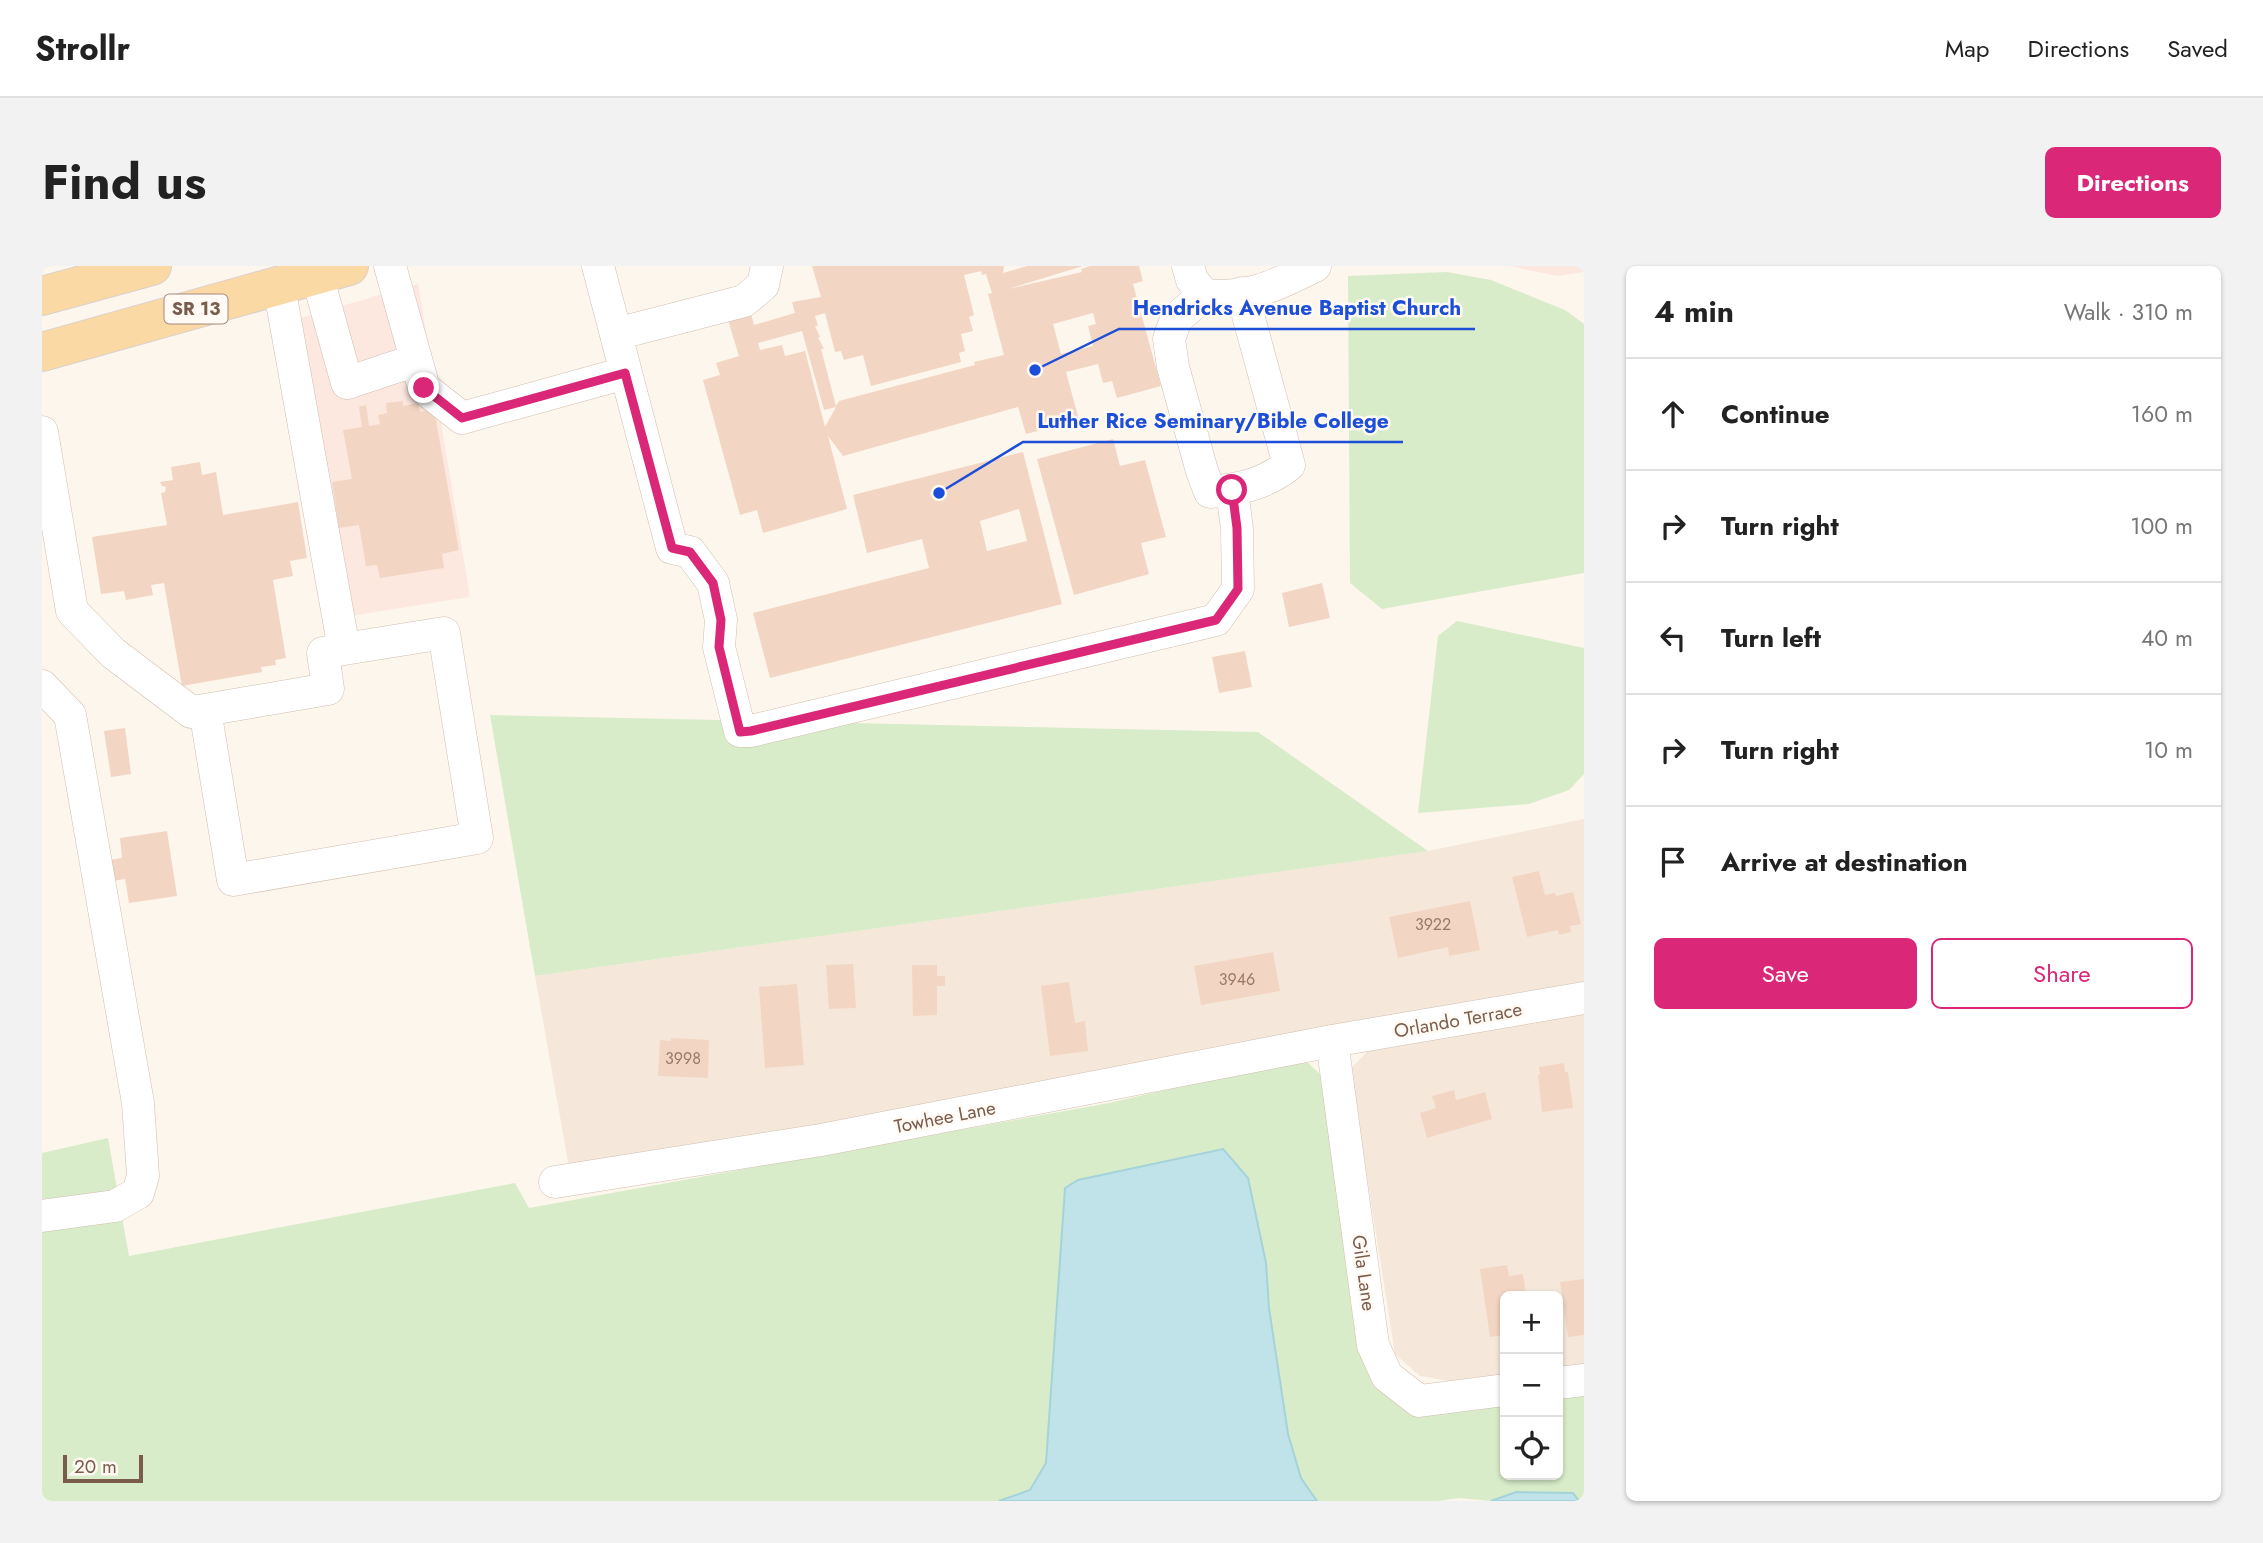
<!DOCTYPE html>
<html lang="en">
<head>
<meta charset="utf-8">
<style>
	:root { --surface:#fff; --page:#f2f2f2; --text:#222; --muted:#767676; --line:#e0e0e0; --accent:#db2777 }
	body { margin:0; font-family:Jost,sans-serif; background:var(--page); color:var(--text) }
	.controls { position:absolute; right:21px; bottom:21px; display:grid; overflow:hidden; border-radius:10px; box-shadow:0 2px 5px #0004 }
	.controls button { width:63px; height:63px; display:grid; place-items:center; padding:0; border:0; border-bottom:2px solid var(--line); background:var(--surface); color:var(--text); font:35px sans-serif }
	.scale { position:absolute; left:21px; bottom:18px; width:80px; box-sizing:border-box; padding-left:7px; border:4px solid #7a5c4d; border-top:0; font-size:19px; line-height:24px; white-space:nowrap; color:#7a5c4d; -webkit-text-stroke:5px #fffaf3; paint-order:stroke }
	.stop { position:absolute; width:21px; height:21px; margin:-16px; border:5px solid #db2777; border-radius:50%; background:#fff }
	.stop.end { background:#db2777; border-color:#fff; box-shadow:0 2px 7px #0008 }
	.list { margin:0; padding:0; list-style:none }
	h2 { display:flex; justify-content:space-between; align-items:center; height:91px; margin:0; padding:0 28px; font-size:30px }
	h2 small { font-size:23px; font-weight:400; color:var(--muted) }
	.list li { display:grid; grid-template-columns:46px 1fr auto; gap:21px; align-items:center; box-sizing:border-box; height:112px; padding:0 28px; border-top:2px solid var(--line) }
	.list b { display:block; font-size:26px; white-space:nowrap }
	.list em { font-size:23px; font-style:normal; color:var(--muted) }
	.actions { display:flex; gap:14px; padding:21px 28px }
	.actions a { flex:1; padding:16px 0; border:2px solid var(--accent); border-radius:10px; text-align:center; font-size:24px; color:var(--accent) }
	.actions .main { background:var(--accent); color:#fff }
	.icon { flex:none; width:38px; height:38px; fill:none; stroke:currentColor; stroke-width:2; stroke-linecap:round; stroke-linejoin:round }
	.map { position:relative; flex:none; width:1542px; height:1235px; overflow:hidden; border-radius:10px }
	header { display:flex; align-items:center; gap:42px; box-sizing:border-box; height:98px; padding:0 35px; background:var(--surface); border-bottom:2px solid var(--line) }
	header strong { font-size:33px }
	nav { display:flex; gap:38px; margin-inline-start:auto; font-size:24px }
	.intro { display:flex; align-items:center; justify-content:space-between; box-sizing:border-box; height:168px; padding:0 42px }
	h1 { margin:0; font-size:49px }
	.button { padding:18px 32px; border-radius:10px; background:var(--accent); color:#fff; font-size:24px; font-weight:700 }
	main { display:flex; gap:42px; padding:0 42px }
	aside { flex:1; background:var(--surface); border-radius:10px; box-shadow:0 2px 5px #0004 }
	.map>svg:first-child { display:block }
	.residential { fill:#f5e8da }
	.commercial { fill:#fde8e0 }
	.green { fill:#d8ecc9 }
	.water { fill:#bfe3e8; stroke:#a5d3da; stroke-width:2 }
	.building { fill:#f3d5c3; fill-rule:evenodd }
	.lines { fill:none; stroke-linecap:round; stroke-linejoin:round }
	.minor-casing { stroke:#d1beb0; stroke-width:33 }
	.major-casing { stroke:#dad1cd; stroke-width:40 }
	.minor { stroke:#fff; stroke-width:32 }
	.major { stroke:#fbd9a5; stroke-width:38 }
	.route { stroke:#db2777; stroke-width:9 }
	.labels { text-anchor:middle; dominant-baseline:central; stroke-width:5; stroke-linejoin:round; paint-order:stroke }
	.number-label { font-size:16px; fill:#987a6a }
	.shield { fill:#fffaf3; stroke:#a28b7f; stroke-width:2 }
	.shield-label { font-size:18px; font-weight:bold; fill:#7a5c4d }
	.street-label { font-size:19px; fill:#7a5c4d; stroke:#fffaf3 }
	.leader { fill:none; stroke:#1d4ed8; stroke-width:2.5 }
	.callout-dot { fill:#1d4ed8; stroke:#fffaf3; stroke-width:2.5 }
	.callout-label { font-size:21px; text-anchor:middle; font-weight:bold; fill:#1d4ed8; stroke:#fffaf3; stroke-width:5; stroke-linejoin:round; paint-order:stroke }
</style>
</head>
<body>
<header>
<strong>Strollr</strong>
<nav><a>Map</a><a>Directions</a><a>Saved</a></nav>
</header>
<div class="intro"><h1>Find us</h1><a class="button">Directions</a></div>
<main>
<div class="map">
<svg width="1542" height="1235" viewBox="0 0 1542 1235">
	<rect width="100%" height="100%" fill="#fdf6ec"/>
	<!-- residential -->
	<path class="residential" d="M1542,553v169l-1014,185 -35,-197 893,-125z
		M1542,747v351l-26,4v-72h-53v80l-44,7 -41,-7 -25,-22 -45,-285 20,-20z"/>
	<!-- commercial -->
	<path class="commercial" d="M1467,0h75v6l-27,4z
		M376,18l52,313 -120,19 -50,-298z"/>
	<!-- green -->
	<path class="green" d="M1405,6l44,8 74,30 19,14v249l-202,36 -32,-26 -2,-307z
		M1415,355l127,27v126l-15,16 -40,14 -111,9 20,-177z
		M448,449l768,17 170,119 -893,125z
		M1261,792l22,21 41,280 29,44 27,11 83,-13v74h53v-82l26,-4v112h-5l-7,-8 -56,-1 -25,9 -32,-3 -21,3h-121l-16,-23 -13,-44 -19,-126 -3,-45 -18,-85 -183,10 -19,275 -16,27 -31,11h-957v-348l66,-15 21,118 386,-73 14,25 580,-105z"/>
	<!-- water -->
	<path class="water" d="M1181,883l25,29 18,85 3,45 19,126 13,44 16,23h-318l31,-11 16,-27 19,-275 13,-8z
		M1474,1226l57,1 6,8h-88z"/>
	<!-- building -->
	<path class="building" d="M770,0h192l-1,7 24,-7h56l-75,23 74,-17 -1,-3 9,-3h49l4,15 -10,3 28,102 -44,12 -5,-17 -9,2 -5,-19 -32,8 13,48 -53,14 -8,-27 -175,49 -15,-20 19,73 -84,24 -6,-23 -17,5 -37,-135 17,-5 -4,-12 23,-7 -11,-36 23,-6 3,11 41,-12 -3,-11 29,-5zM939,5l1,4 4,-1 6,19 -4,1 16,61 -30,7 1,3 -136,36 -3,5 -15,-57h3l-6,-12h2l-5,-11h3l-3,-10 10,-3 10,39 6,-1 3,9 19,-5 8,31 90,-24 -2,-9 6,-2 -4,-17 12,-3 -4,-14 5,-2 -10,-40zM1051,47l3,11 -8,2 5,20 -32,8 -8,-30zM760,65l22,79 12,-3 -11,20 -20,-76 -20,5 -3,-11 -22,5 -2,-7z
		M361,135v5l15,-3 2,9 14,-3 25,141 -17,4 2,14 -64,10 -3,-13 -11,1 -7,-41 -20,3 -7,-46 20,-3 -9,-49 19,-3 -3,-20 7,-2 3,21 11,-2 -2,-9 9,-2 -1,-10z
		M1071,173l7,27 25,-6 21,77 -25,6 8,31 -75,21 -37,-136z
		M981,186l39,152 -292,74 -17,-65 176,-45 -7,-29 -55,14 -14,-58zM977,243l8,32 -40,10 -7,-30z
		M158,196l2,13 14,-3 7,43 75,-13 9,56 -17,3 3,15 -20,4 13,78 -11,2 1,5 -15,2 1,5 -80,14 -18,-103 -13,2 2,10 -27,5 -2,-9 -23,3 -9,-57 75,-12 -6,-32 4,-1 1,-5 -4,-1 -2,-4 13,-2 -2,-13z
		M1280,317l8,35 -41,9 -7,-34z
		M1203,385l7,36 -33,6 -7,-36z
		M83,462l6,46 -20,3 -7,-46z
		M125,565l10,65 -48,7 -4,-24 -18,3 -4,-21 19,-3 -2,-20z
		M1497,605l6,24 10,-2 1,3 17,-4 8,32 -11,2 1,6 -12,3 -1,-5 -31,7 -15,-60z
		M1428,635l10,49 -31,6 -1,-9 -50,11 -9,-41z
		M1231,686l7,39 -79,14 -7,-39z
		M811,698l3,44 -27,1 -3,-44z
		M870,699h25v11h8v10h-8v29l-24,1z
		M1027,716l6,41 10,-2 3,30 -38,5 -9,-70z
		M755,718l7,81 -39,3 -6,-81z
		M629,772l38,2 -1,38 -50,-2 2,-36 11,1z
		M1522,797l1,9h3l5,36 -31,4 -4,-37h2l-1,-8z
		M1412,824l2,10 29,-8 7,27 -65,19 -7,-25 16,-5 -4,-12z
		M1465,999l2,11 14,-2 3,22h-21v39l-15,2 -10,-68z
		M1542,1013v56l-16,2 -8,-55z"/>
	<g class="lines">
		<defs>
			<path id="minor" d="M348,0l34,122 38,30 163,-45
				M556,0l74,282 18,4 23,31 8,37 -2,27 21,84h11l465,-111 22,-31 -1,-60 -5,-39
				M1146,0l4,14 12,15c44,5 73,-10 111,-29
				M275,9l30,108 69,-23
				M237,20l65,363 -21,4 5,36 -123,21 28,170 244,-42 -33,-205 -100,16
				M1162,29l-28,24 -7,20 4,28 29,104 8,21c32,-3 54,-8 79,-27l-47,-172
				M574,68l128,-33 19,-16 4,-19
				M0,166l30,179 41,42 78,59 14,-2
				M0,420l28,29 68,388 5,73 -5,17 -23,13 -73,10
				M1290,775l41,304 14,31 32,25 86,-11
				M513,916l266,-42 511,-99 252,-43
				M1516,1117l26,-3"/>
			<path id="major" d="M0,30l110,-30
				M0,86l307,-86"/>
		</defs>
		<!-- minor casing -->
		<use href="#minor" class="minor-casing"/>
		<!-- major casing -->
		<use href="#major" class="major-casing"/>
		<!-- minor -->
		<use href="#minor" class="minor"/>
		<!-- major -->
		<use href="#major" class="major"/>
	</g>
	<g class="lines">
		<!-- route -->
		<path class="route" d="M382,122l38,30 163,-45 47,175 18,4 23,31 8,37 -2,27 21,85 11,-1 465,-111 22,-31 -1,-61 -5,-38"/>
	</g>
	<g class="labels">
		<!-- number labels -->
		<g class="number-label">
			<text x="1391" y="658">3922</text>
			<text x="1195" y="713">3946</text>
			<text x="641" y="792">3998</text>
		</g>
		<!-- shield labels -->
		<rect class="shield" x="122.5" y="28.5" width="63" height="29" rx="5"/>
		<g class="shield-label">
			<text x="154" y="43">SR 13</text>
		</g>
		<!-- street labels -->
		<g class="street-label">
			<text transform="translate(1416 754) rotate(-10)">Orlando Terrace</text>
			<text transform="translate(903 851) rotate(-11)">Towhee Lane</text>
			<text transform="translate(1322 1007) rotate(82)">Gila Lane</text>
		</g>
	</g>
	<!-- callouts -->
	<path class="leader" d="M993 104L1077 63H1433M897 227L981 176H1361"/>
	<g class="callout-dot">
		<circle cx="993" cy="104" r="7"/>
		<circle cx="897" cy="227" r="7"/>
	</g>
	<g class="callout-label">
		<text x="1255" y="49">Hendricks Avenue Baptist Church</text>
		<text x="1171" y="162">Luther Rice Seminary/Bible College</text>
	</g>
</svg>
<div class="controls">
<button>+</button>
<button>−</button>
<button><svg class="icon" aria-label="locate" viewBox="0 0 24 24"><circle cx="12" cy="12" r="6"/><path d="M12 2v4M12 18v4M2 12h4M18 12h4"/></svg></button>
</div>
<div class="scale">20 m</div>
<div class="stop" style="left:1190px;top:224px"></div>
<div class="stop end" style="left:382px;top:122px"></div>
</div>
<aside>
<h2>4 min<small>Walk · 310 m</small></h2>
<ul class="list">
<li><svg class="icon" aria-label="ahead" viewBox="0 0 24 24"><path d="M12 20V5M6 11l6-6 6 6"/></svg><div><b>Continue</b></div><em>160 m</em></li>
<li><svg class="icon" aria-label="right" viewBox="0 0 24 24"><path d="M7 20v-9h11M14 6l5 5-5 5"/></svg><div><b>Turn right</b></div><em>100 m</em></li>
<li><svg class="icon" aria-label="left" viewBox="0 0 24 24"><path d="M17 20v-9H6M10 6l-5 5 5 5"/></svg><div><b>Turn left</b></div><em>40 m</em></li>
<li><svg class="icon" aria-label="right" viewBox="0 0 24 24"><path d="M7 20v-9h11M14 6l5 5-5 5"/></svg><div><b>Turn right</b></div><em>10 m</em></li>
<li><svg class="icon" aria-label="arrive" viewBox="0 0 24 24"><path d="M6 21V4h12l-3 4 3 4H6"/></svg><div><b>Arrive at destination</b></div></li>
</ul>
<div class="actions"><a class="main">Save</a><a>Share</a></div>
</aside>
</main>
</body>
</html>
